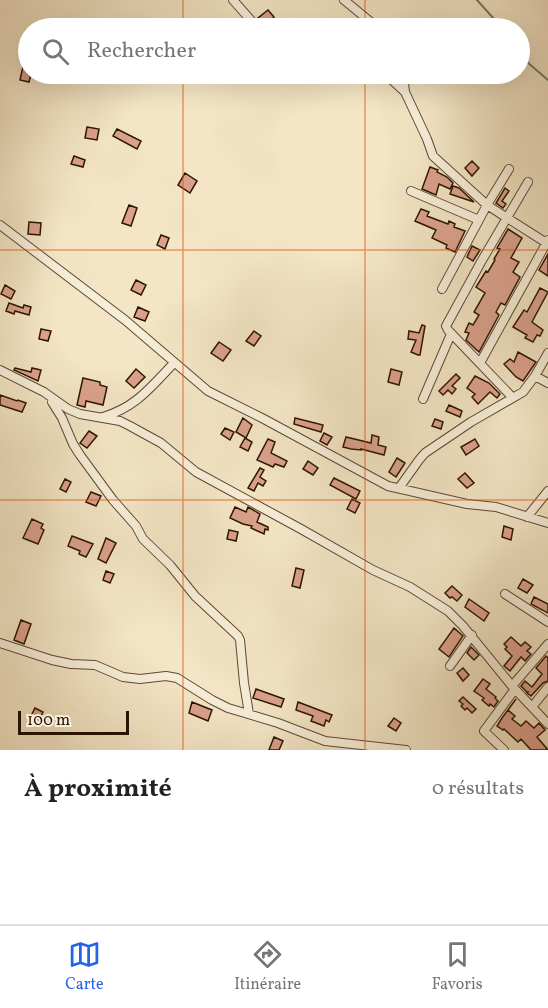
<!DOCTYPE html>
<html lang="fr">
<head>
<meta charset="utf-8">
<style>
	:root { --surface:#fff; --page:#f2f2f2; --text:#222; --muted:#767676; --line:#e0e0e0; --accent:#2563eb }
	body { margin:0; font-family:Vollkorn,serif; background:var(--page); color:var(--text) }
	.scale { position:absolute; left:18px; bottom:15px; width:111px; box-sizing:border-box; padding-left:6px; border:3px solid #2c1500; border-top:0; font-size:16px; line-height:21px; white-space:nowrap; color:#2c1500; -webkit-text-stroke:4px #f7eed9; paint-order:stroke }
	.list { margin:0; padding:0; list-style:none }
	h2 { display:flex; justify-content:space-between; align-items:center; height:78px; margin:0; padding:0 24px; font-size:26px }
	h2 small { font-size:20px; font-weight:400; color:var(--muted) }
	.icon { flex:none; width:33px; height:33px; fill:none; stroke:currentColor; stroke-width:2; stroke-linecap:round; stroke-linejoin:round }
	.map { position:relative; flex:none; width:548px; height:750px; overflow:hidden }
	.search { position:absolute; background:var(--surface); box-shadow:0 6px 24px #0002; left:18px; right:18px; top:18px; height:66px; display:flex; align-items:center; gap:15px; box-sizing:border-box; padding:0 21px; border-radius:33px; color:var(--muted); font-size:22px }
	.sheet { height:174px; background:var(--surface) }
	nav { display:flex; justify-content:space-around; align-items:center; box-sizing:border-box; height:84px; border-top:2px solid var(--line); background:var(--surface); font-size:16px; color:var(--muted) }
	nav a { display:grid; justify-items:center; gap:3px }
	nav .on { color:var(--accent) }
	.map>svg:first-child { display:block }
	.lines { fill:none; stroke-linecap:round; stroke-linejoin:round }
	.stream { stroke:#6f7b6e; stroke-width:2 }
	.building { fill:#dba18c; stroke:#2c1500; stroke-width:1.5 }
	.minor-casing { stroke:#5e4931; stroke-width:10 }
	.minor { stroke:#f7eed9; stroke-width:8 }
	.grid { fill:none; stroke:#df560b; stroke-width:1.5; stroke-opacity:0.55 }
</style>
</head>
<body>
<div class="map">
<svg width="548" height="750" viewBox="0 0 548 750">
	<rect width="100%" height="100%" fill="#f3e5c5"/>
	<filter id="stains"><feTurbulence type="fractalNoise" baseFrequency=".00333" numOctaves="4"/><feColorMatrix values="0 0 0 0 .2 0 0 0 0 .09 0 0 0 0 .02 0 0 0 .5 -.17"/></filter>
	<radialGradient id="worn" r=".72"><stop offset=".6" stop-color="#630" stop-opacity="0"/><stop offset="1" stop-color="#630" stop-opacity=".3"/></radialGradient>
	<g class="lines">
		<!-- stream -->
		<path class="stream" d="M477,0l18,20 4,8
			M520,56l28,24"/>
	</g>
	<!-- building -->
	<path class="building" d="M268,10l6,7 -7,7 -9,-6z
		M26,36h2v38h3l-2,8 -9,-2 4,-18h-2l2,-9h-2z
		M319,74h18l-1,6 -18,-4z
		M87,127l12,2 -2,11 -12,-2z
		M117,129l24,12 -4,8 -24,-13z
		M74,156l11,4 -2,7 -12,-3z
		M472,161l7,7 -7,8 -7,-8z
		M430,167l8,3 -1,2 10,5 6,6 -3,6 -11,-5 -3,11 -14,-6z
		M185,173l12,8 -7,12 -12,-8z
		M453,186l6,2 15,14 -24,-8z
		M505,188l4,3 -7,10 4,3 -3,4 -7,-5z
		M129,205l8,3 -6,18 -9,-3z
		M421,209l8,3 -2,4 21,8 1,-3 6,3 -1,3 11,4 -10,21 -9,-4 1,-3 -15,-7 4,-8 -21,-9z
		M29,222l12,1 -1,12 -12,-1z
		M508,229l14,9 -11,20 8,4 -6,10 7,5 -15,28 -4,-2 -5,9 3,3 -20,37 -13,-12 3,-7 -4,-1 4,-9 4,2 6,-10 -5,-3 11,-19 -9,-6 10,-16 2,1 7,-12 -1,-1 6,-10 -3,-1z
		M161,235l8,3 -4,11 -8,-4z
		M472,246l8,4 -7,11 -6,-4z
		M548,254v22l-9,-6z
		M136,280l10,5 -5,10 -10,-5z
		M5,285l10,6 -4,8 -10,-5z
		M540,288l8,4 -16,30 11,8 -3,6 -3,-1 -4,7 -8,-4 2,-3 -14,-8 11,-17 3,2z
		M9,303l14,5 1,-3 7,2 -2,8 -14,-4 -1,3 -8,-3z
		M138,307l11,5 -4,9 -11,-4z
		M422,325l3,1 -5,29h-2l-7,-3 5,-12 -8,-1 1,-8 10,2z
		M41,329l10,2 -3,10 -9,-2z
		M254,331l7,5 -7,10 -8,-5z
		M219,342l12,8 -8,11 -12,-8z
		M518,352l18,10 -13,19 -7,-4 -12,-13 6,-5 4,3z
		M15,368l16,4 1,-4 9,2 -3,11 -24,-11z
		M136,369l9,8 -11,11 -8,-7z
		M391,369l11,3 -3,13 -11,-3z
		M456,374l4,4 -8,8 4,3 -4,5 -4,-4 -5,5 -4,-4z
		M475,376l14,7 11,11 -3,4 -7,-6 -12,12 -6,-7 3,-3 -8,-6z
		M83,378l17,4v3l7,2 -4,18 -17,-4 -1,6 -8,-2z
		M0,395l17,6 1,-1 8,3 -4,9 -22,-7z
		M449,405l13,6 -2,6 -14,-6z
		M243,418l9,7 -6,13 -10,-6z
		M295,418l28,7 -2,7 -27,-8z
		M435,419l8,3 -2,7 -9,-3z
		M225,428l9,4 -4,8 -9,-6z
		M89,431l8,5 -10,12 -7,-5z
		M324,433l8,4 -5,8 -7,-4z
		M372,435l7,2 -1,8 8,2 -2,8 -23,-6v1l-10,-1 -8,-2 3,-10 25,6z
		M245,438l7,4 -4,9 -8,-4z
		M268,439l7,3 -4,11 16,8 -3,6 -9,-3 -2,3 -16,-7z
		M475,439l4,7 -13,9 -5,-8z
		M397,458l8,5 -9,14 -7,-5z
		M308,461l10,7 -5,7 -10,-6z
		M260,468l4,2 -4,7 6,4 -3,5 -5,-3 -4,8 -6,-3z
		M465,473l9,10 -7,5 -9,-9z
		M334,478l26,13 -4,8 -26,-14z
		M65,479l6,3 -5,10 -6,-3z
		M91,492l10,4 -5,10 -10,-4z
		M352,499l8,4 -5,10 -8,-4z
		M235,507l11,5 2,-5 12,7 -3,8 11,5v3l-3,-1 -1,5 -13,-6 1,-2 -9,-2 -13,-6z
		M32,519l11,5 -2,4 3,2 -6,14 -15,-6z
		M504,526l9,3 -2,11 -9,-3z
		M229,530l9,2 -2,9 -9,-2z
		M72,536l21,8 -7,13 -7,-3 1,-3 -12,-5z
		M106,538l10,5 -10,20 -8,-4z
		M296,568l8,2 -4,18 -8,-2z
		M106,571l8,3 -4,9 -7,-3z
		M523,579l10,6 -6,8 -9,-5z
		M452,586l10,9 -5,6 -5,-4 -2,1 -5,-5z
		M534,597l14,7v9l-17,-9z
		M469,599l20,14 -5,8 -19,-14z
		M21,620l10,4 -7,20 -10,-4z
		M454,628l9,8 -14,21 -10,-8z
		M511,637l10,9 4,-4 6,5 -4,4 4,3 -6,7 -4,-4 -11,14 -6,-5 8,-10 -7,-7 2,-2 -3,-3z
		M471,647l8,8 -5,5 -7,-7z
		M546,656l2,2v23l-5,2 -12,13 -4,-3 1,-1h-1l-6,-6 4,-5 7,6 10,-13 -6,-6z
		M463,668l6,7 -6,6 -6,-8z
		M483,679l7,5 -4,5 10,8 -1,1 3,3 -4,6 -4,-3 -1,2 -7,-6 2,-2 -10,-7z
		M256,689l28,10 -3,8 -28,-9z
		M463,697l13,12 -4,4 -5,-5 -2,2 -4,-4 2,-2 -4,-3z
		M516,699l-8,11 7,6 -3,3 9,7 5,-5 8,7 5,-5 6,7 -8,7 11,13h-17l-10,-11 -3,3 -14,-13 -1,1 -6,-4 5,-8z
		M192,702l20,8 -4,11 -19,-8z
		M298,702l34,13 -3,7 -3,-2 -2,6 -13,-5 2,-5 -17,-6z
		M35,708l8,4 -4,8 -8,-4z
		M394,718l7,5 -5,8 -8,-5z
		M274,737l9,4 -4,9h-10z"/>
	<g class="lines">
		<defs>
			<path id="minor" d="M233,0l23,26 6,2
				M344,0l34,28
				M375,74l17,6 13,12 22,47 6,17 54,49 61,39
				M403,74l2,18
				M411,191l68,29
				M0,225l125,95 83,71 54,27 126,68 79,18 29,3 52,16
				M442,289l45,-84 22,-36
				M480,363l68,-123
				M0,370l44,22 24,17 12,5 40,7 10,5 31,17 35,29 105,57 72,41 37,17 38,24 15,15 49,60 36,38
				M535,376l13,7
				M512,397l-64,-67 -2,-4 35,-64 47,-80
				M423,399l28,-65
				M52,402l10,16 11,26 7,11 33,45 23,26 7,13 27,26 25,31 43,40 2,4 4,43 5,31
				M103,417c33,-10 47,-29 71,-54
				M399,488l20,-28 6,-7 46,-31 52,-30 12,-16 13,-23
				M527,517l21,-26
				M505,594l43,28
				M0,643l52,17 19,4 24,1 28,12 17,2 26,-3 11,2 35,22 16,8 50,15 47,18 81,9
				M450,666l22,-31
				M512,686l36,-42
				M532,707l16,-20
				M504,750l-20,-19 31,-42"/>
		</defs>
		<!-- minor casing -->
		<use href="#minor" class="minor-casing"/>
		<!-- minor -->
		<use href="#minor" class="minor"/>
	</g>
	<!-- grid -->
	<path class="grid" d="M183,0v28M365,0v28M183,74v676M365,74v676M0,250h548M0,500h548"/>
	<rect width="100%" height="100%" filter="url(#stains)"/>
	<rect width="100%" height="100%" fill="url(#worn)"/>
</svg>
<div class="scale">100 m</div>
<div class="search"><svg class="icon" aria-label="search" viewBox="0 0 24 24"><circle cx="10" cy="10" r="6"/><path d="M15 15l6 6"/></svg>Rechercher</div>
</div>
<section class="sheet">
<h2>À proximité<small>0 résultats</small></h2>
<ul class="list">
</ul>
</section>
<nav>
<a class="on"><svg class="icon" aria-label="map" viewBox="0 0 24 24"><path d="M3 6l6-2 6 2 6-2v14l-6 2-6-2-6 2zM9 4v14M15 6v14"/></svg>Carte</a>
<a><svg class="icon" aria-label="directions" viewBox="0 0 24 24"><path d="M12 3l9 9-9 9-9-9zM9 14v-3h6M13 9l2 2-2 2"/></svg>Itinéraire</a>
<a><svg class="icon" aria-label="saved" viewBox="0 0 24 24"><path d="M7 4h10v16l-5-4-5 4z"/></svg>Favoris</a>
</nav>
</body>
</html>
